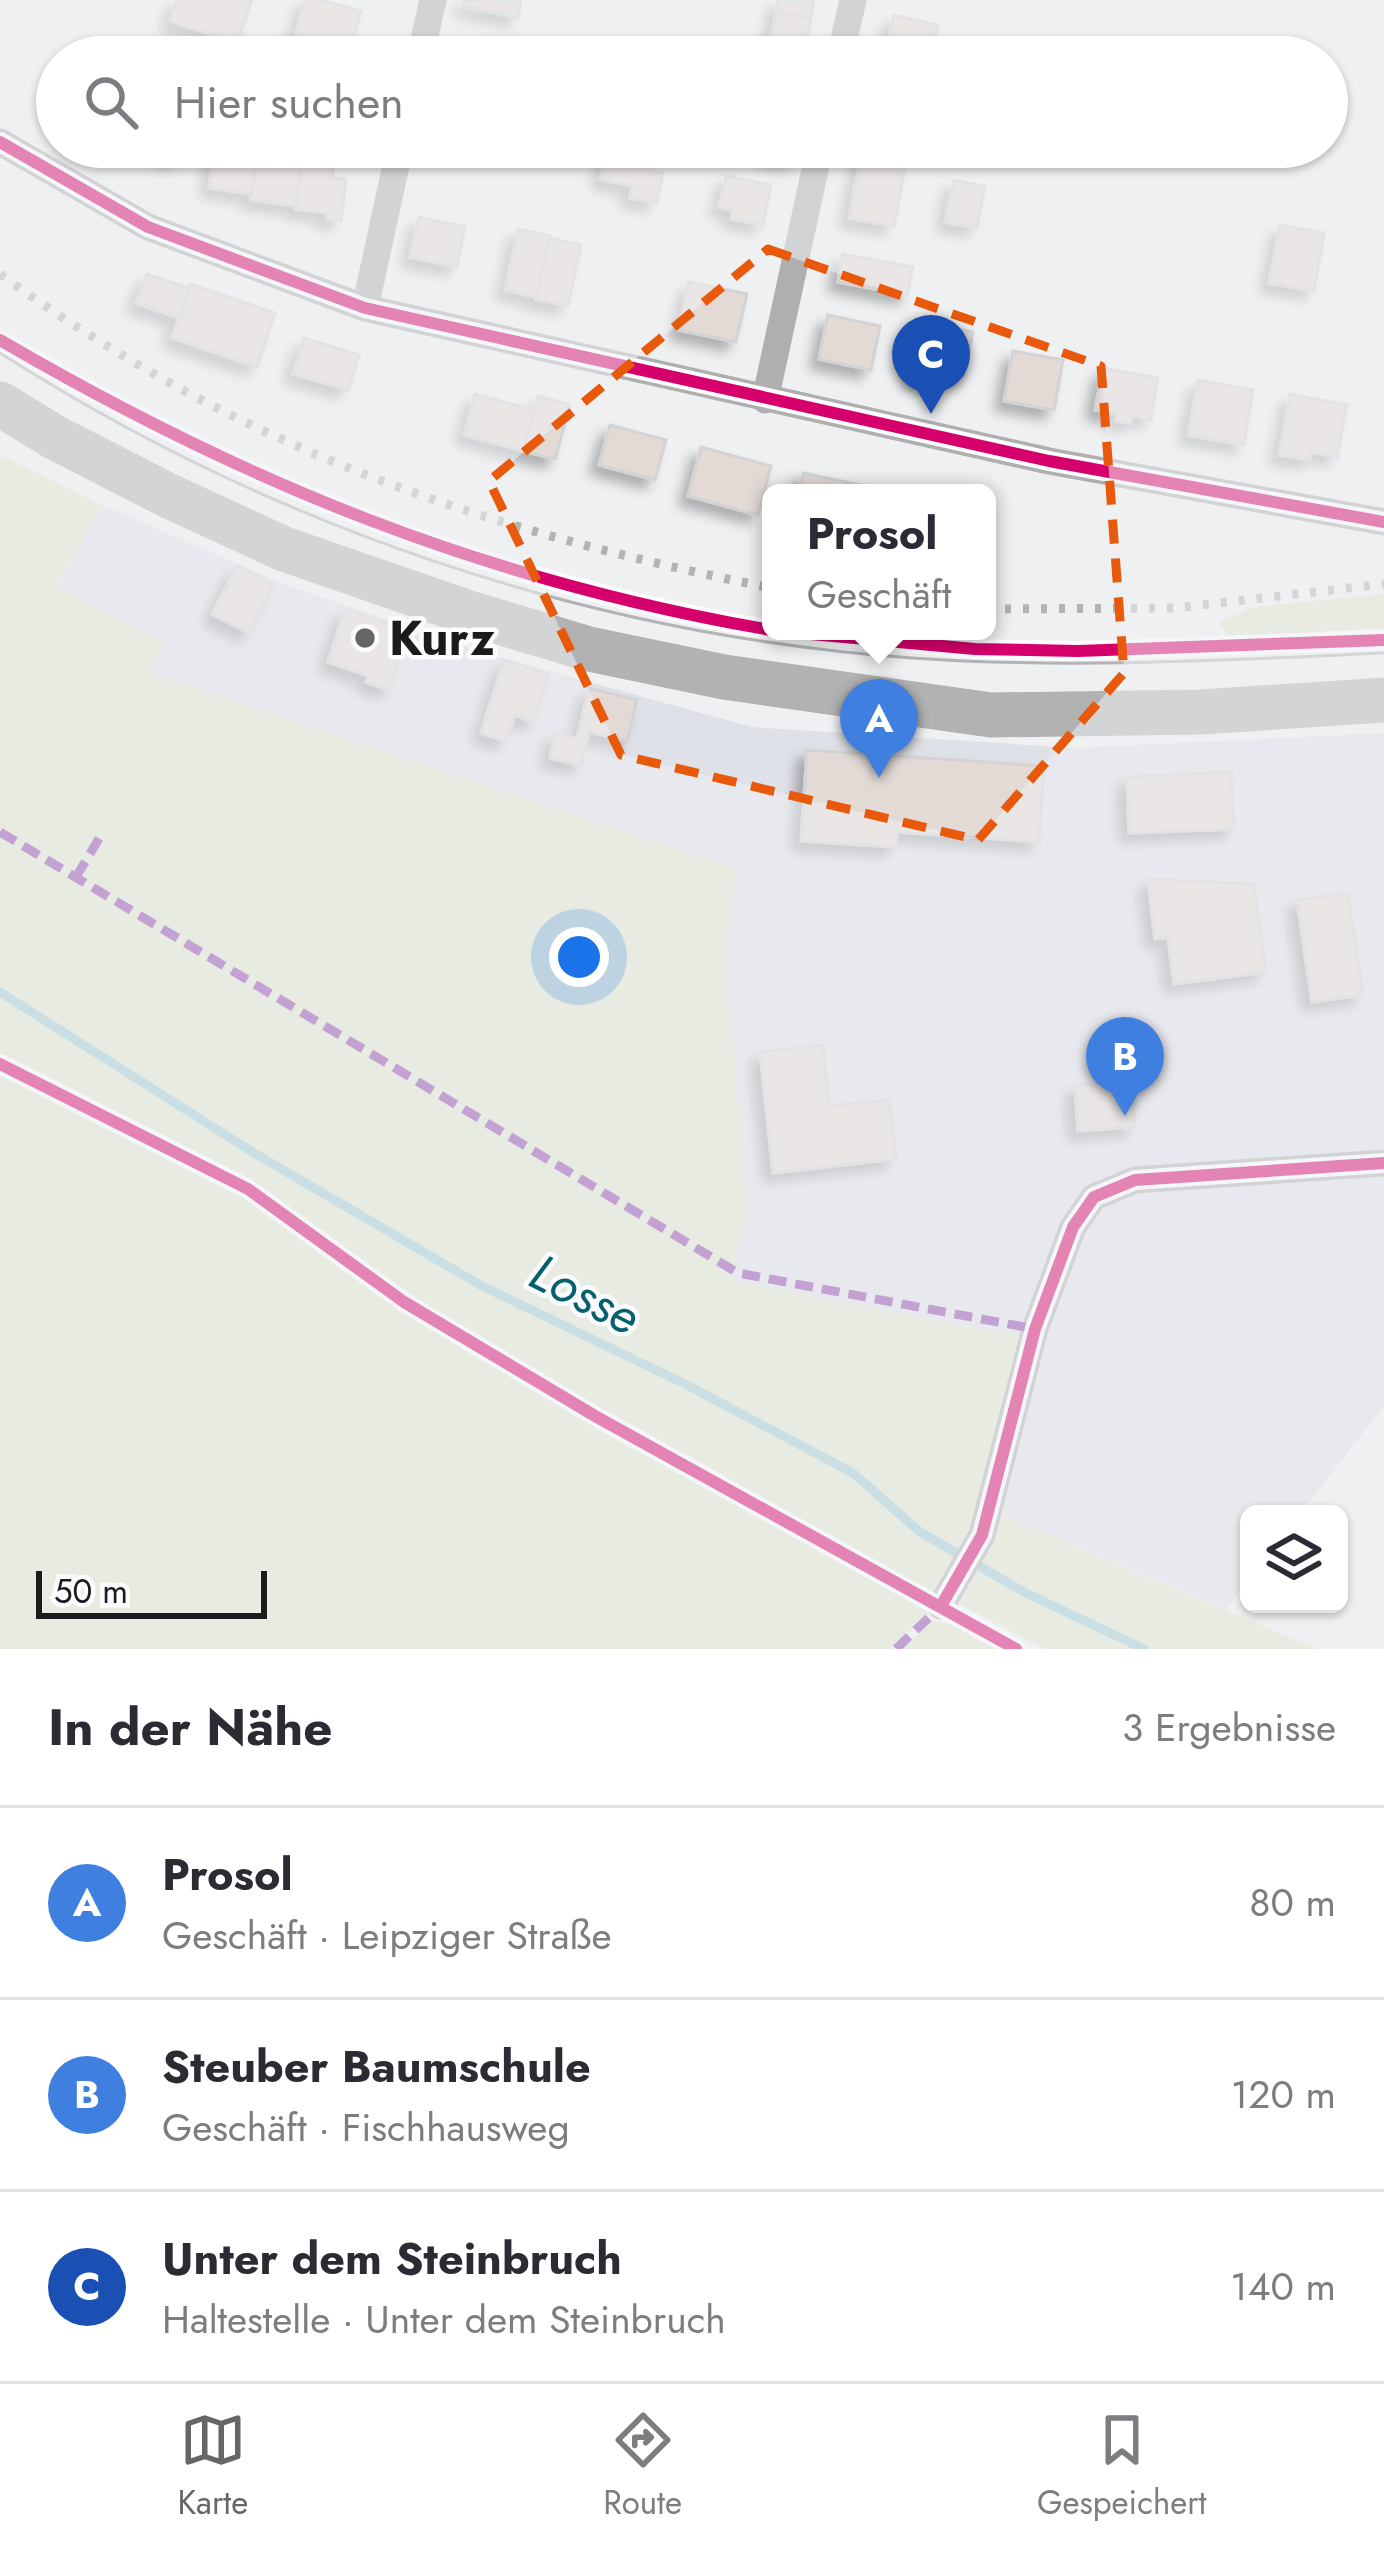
<!DOCTYPE html>
<html lang="de">
<head>
<meta charset="utf-8">
<style>
	:root { --surface:#fff; --page:#f7f7f7; --text:#2b2b33; --muted:#7c7c81; --line:#e1e1e2; --accent:#656668 }
	body { margin:0; font-family:Jost,sans-serif; background:var(--page); color:var(--text) }
	.controls { position:absolute; right:36px; bottom:36px; display:grid; overflow:hidden; border-radius:18px; box-shadow:0 3px 9px #0004 }
	.controls button { width:108px; height:108px; display:grid; place-items:center; padding:0; border:0; border-bottom:3px solid var(--line); background:var(--surface); color:var(--text); font:60px sans-serif }
	.scale { position:absolute; left:36px; bottom:30px; width:231px; box-sizing:border-box; padding-left:12px; border:6px solid #1b1b1d; border-top:0; font-size:33px; line-height:42px; white-space:nowrap; color:#1b1b1d; -webkit-text-stroke:9px #fcfcff; paint-order:stroke }
	.you { position:absolute; left:579px; top:957px; width:42px; height:42px; margin:-30px; border:9px solid #fff; border-radius:50%; background:#1a73e8; box-shadow:0 0 0 18px #1a73e833 }
	.badge { display:grid; place-items:center; width:78px; height:78px; border-radius:50%; background:var(--accent); color:#fff; font-size:39px; font-weight:700 }
	.pin { position:absolute; translate:-50% -99px; filter:drop-shadow(0 3px 6px #0008) }
	.pin::after { content:''; position:absolute; top:63px; width:42px; height:36px; background:inherit; clip-path:polygon(0 0,100% 0,50% 100%) }
	.popup { position:absolute; left:762px; top:484px; width:234px; height:156px; box-sizing:border-box; display:grid; place-content:center; border-radius:18px; background:var(--surface); filter:drop-shadow(0 3px 9px #0005); font-size:39px; white-space:nowrap; color:var(--muted) }
	.popup b { font-size:45px; color:var(--text) }
	.popup::after { content:''; position:absolute; left:50%; top:100%; margin-left:-24px; border:24px solid transparent; border-top-color:var(--surface) }
	.list { margin:0; padding:0; list-style:none }
	h2 { display:flex; justify-content:space-between; align-items:center; height:156px; margin:0; padding:0 48px; font-size:51px }
	h2 small { font-size:39px; font-weight:400; color:var(--muted) }
	.list li { display:grid; grid-template-columns:78px 1fr auto; gap:36px; align-items:center; box-sizing:border-box; height:192px; padding:0 48px; border-top:3px solid var(--line) }
	.list b { display:block; font-size:45px; white-space:nowrap }
	.list p { margin:0; font-size:39px; white-space:nowrap; color:var(--muted) }
	.list em { font-size:39px; font-style:normal; color:var(--muted) }
	.icon { flex:none; width:66px; height:66px; fill:none; stroke:currentColor; stroke-width:2; stroke-linecap:round; stroke-linejoin:round }
	.map { position:relative; flex:none; width:1384px; height:1649px; overflow:hidden }
	.search { position:absolute; background:var(--surface); box-shadow:0 3px 9px #0004; left:36px; right:36px; top:36px; height:132px; display:flex; align-items:center; gap:30px; box-sizing:border-box; padding:0 42px; border-radius:66px; color:var(--muted); font-size:45px }
	.sheet { height:732px; background:var(--surface) }
	nav { display:flex; justify-content:space-around; align-items:center; box-sizing:border-box; height:168px; border-top:3px solid var(--line); background:var(--surface); font-size:33px; color:var(--muted) }
	nav a { display:grid; justify-items:center; gap:6px }
	nav .on { color:var(--accent) }
	.map>svg:first-child { display:block }
	.built { fill:#dfe1e8 }
	.green { fill:#dee5cd }
	.lines { fill:none; stroke-linecap:round; stroke-linejoin:round }
	.stream { stroke:#9cc9d1; stroke-width:9 }
	.building { fill:#e3dad6; stroke:#d4d3d4; stroke-width:3; filter:url(#shadow) }
	.minor { stroke:#afafaf; stroke-width:27 }
	.primary { stroke:#b2b2b2; stroke-width:45 }
	.tram { stroke:#b3b3b3; stroke-width:3 }
	.rail { stroke:#b3b3b3; stroke-width:9; stroke-dasharray:6 12; stroke-linecap:butt }
	.quiet { stroke:#8e44ad; stroke-width:9; stroke-dasharray:18 9; stroke-linecap:butt }
	.cycleway-casing { stroke:#fcfcff; stroke-width:20 }
	.cycleway { stroke:#d6006c; stroke-width:12 }
	.marked { fill:none; stroke:#e8590c; stroke-width:9; stroke-dasharray:24 15; stroke-linejoin:round }
	.poi-dot { fill:#656668; stroke:#fcfcff; stroke-width:4.5 }
	.labels { text-anchor:middle; dominant-baseline:central; stroke-width:9; stroke-linejoin:round; paint-order:stroke }
	.poi-label { font-size:48px; font-weight:bold; fill:#1b1b1d; stroke:#fcfcff; text-anchor:start }
	.water-label { font-size:51px; font-style:italic; fill:#06616d; stroke:#fcfcff }
</style>
</head>
<body>
<div class="map">
<svg width="1384" height="1649" viewBox="0 0 1384 1649">
	<defs>
		<filter id="shadow"><feDropShadow dx="-9" dy="9" stdDeviation="6" flood-color="#0004"/></filter>
	</defs>
	<rect width="100%" height="100%" fill="#eff0f2"/>
	<!-- built -->
	<path class="built" d="M102,505l187,81 203,69 260,72 322,21 310,-15v673l-84,108h-51v65l-23,30 -249,-105 42,-168 -289,-56 18,-68 -22,-250 10,-93 -587,-197 -92,-85z"/>
	<!-- green -->
	<path class="green" d="M0,455l102,50 -45,81 107,56 -14,30 586,197 -10,93 22,250 -18,68 289,56 -42,168 340,145h-272l-84,-44 -29,5 -42,39h-890z
		M1384,594v34l-155,9 -11,-14 36,-16z
		M932,1622c30,0 53,13 79,27h-108z"/>
	<g class="lines">
		<!-- stream -->
		<path class="stream" d="M0,992l254,161 228,133 207,100 164,87 67,59 104,60 120,57"/>
	</g>
	<!-- building -->
	<path class="building" d="M177,0h75l-15,43 -67,-22z
		M305,0h16l40,11 -13,46 -58,-2z
		M464,0h57l-3,18 -55,-12z
		M778,0h36l-3,18 -35,-6z
		M776,12l35,6 -7,36 -35,-6z
		M894,15l44,10 -8,32h-46z
		M141,147h42l-2,13 -14,-2 1,-6z
		M215,147h43l-6,47 -43,-6z
		M258,147l45,3 -7,56 -45,-6z
		M607,147h49l-5,24 12,2 -7,30 -26,-5 2,-12 -32,-7z
		M768,147h30l-3,16 -29,-6z
		M862,147h47l-4,20 -45,-9z
		M302,158l32,5 -2,15 14,1 -5,42 -14,-2v-6l-32,-4z
		M860,158l45,9 -11,59 -45,-8z
		M726,176l45,9 -8,40 -32,-6 2,-9 -14,-3z
		M954,180l31,7 -8,41 -32,-6z
		M419,217l46,10 -8,40 -47,-10z
		M1280,225l44,8 -10,58 -45,-8z
		M518,229l32,7 -14,61 -31,-7z
		M549,238l32,7 -13,61 -32,-7z
		M843,254l70,13 -6,28 -69,-13z
		M147,274l42,14 -10,30 -43,-15z
		M689,282l58,12 -11,48 -57,-12z
		M190,284l85,29 -18,54 -85,-29z
		M828,315l52,11 -9,44 -52,-11z
		M919,321l54,11 -9,44 -25,-4 -2,11 -24,-4 3,-13 -6,-1z
		M304,338l55,17 -11,35 -55,-16z
		M1013,351l50,9 -9,50 -50,-9z
		M1103,368l55,10 -7,42 -19,-4 -1,7 -15,-2 1,-7 -22,-4z
		M1198,380l55,10 -9,55 -56,-10z
		M475,394l59,16 -11,41 -59,-16z
		M1290,394l57,11 -10,52 -26,-5 -1,8 -31,-5z
		M538,396l32,9 -15,54 -32,-8z
		M610,425l56,15 -11,40 -56,-15z
		M701,447l70,19 -13,49 -70,-19z
		M803,473l67,14 -1,6h-70z
		M237,566l37,19 -25,48 -37,-19z
		M345,609l55,19 -10,30 9,3 -9,29 -24,-8 3,-6 -41,-14z
		M504,660l45,14 -15,48 -19,-7 -9,26 -25,-8z
		M589,688l48,12 -10,41 -38,-9 -8,33 -31,-7 5,-25 22,6z
		M807,750l237,16 -5,76 -142,-10 -1,15 -95,-6z
		M1231,772l3,57 -105,4 -2,-56z
		M1148,879l106,5 12,88 -92,12 -6,-47 -13,2z
		M1348,893l15,102 -51,7 -15,-102z
		M823,1045l6,61 60,-6 7,59 -123,14 -13,-121z
		M1132,1081l3,46 -57,4 -3,-46z"/>
	<g class="lines">
		<!-- minor -->
		<path class="minor" d="M420,57l13,-57
			M840,57l13,-57
			M0,142l148,85 217,81 684,153 335,61
			M365,308l35,-161
			M765,400l55,-253
			M941,1606l41,-71 53,-206 38,-102 21,-30 41,-17 249,-17"/>
		<!-- primary -->
		<path class="primary" d="M0,404l54,33 115,59 115,53 185,64 120,36 135,28 267,38 210,-3 183,-12"/>
		<!-- tram -->
		<path class="tram" d="M0,353c272,174 589,282 912,305 157,11 315,2 472,-5"/>
		<!-- rail -->
		<path class="rail" d="M0,274c243,177 479,255 771,314
			M987,609l188,-1 209,-24"/>
		<!-- quiet -->
		<path class="quiet" d="M0,832l738,441 297,56
			M76,877l24,-40
			M896,1649l45,-43"/>
		<defs>
			<path id="cycleway" d="M0,142l148,85 217,81 684,153 335,61
				M0,340c248,145 487,241 771,290
				M778,631l197,18 103,2 306,-11
				M0,1064l248,125 156,113 191,114 421,233
				M941,1606l41,-71 53,-206 38,-102 21,-30 41,-17 249,-17"/>
		</defs>
		<!-- cycleway casing -->
		<use href="#cycleway" class="cycleway-casing"/>
		<!-- cycleway -->
		<use href="#cycleway" class="cycleway"/>
	</g>
	<!-- marked area -->
	<path d="M0 0H1384V1649H0ZM768,249l333,117 23,307 -146,167 -357,-85 -132,-274z" fill="#eff0f2" fill-opacity=".55" fill-rule="evenodd"/>
	<path class="marked" d="M768,249l333,117 23,307 -146,167 -357,-85 -132,-274z"/>
	<!-- markers -->
	<circle class="poi-dot" cx="365" cy="638" r="12"/>
	<g class="labels">
		<!-- poi labels -->
		<g class="poi-label">
			<text x="389" y="638">Kurz</text>
		</g>
		<!-- water labels -->
		<g class="water-label">
			<text transform="translate(585 1294) rotate(27)">Losse</text>
		</g>
	</g>
</svg>
<div class="controls">
<button><svg class="icon" aria-label="layers" viewBox="0 0 24 24"><path d="M12 4l9 5-9 5-9-5zM3 14l9 5 9-5"/></svg></button>
</div>
<div class="scale">50 m</div>
<div class="you"></div>
<div class="pin badge" style="left:879px;top:778px;background:#3f7fe0">A</div>
<div class="popup"><b>Prosol</b>Geschäft</div>
<div class="pin badge" style="left:1125px;top:1116px;background:#3f7fe0">B</div>
<div class="pin badge" style="left:931px;top:414px;background:#1a4fb4">C</div>
<div class="search"><svg class="icon" aria-label="search" viewBox="0 0 24 24"><circle cx="10" cy="10" r="6"/><path d="M15 15l6 6"/></svg>Hier suchen</div>
</div>
<section class="sheet">
<h2>In der Nähe<small>3 Ergebnisse</small></h2>
<ul class="list">
<li><span class="badge" style="background:#3f7fe0">A</span><div><b>Prosol</b><p>Geschäft · Leipziger Straße</p></div><em>80 m</em></li>
<li><span class="badge" style="background:#3f7fe0">B</span><div><b>Steuber Baumschule</b><p>Geschäft · Fischhausweg</p></div><em>120 m</em></li>
<li><span class="badge" style="background:#1a4fb4">C</span><div><b>Unter dem Steinbruch</b><p>Haltestelle · Unter dem Steinbruch</p></div><em>140 m</em></li>
</ul>
</section>
<nav>
<a class="on"><svg class="icon" aria-label="map" viewBox="0 0 24 24"><path d="M3 6l6-2 6 2 6-2v14l-6 2-6-2-6 2zM9 4v14M15 6v14"/></svg>Karte</a>
<a><svg class="icon" aria-label="directions" viewBox="0 0 24 24"><path d="M12 3l9 9-9 9-9-9zM9 14v-3h6M13 9l2 2-2 2"/></svg>Route</a>
<a><svg class="icon" aria-label="saved" viewBox="0 0 24 24"><path d="M7 4h10v16l-5-4-5 4z"/></svg>Gespeichert</a>
</nav>
</body>
</html>
